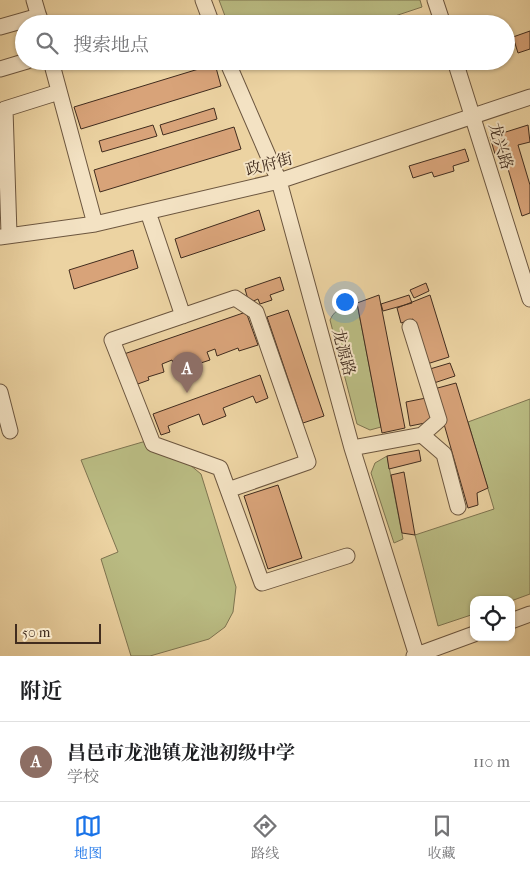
<!DOCTYPE html>
<html lang="zh">
<head>
<meta charset="utf-8">
<style>
	:root { --surface:#fff; --page:#f2f2f2; --text:#202124; --muted:#757577; --line:#e0e0e0; --accent:#1a73e8 }
	body { margin:0; font-family:"IM FELL French Canon","Noto Serif SC",serif; background:var(--page); color:var(--text) }
	.controls { position:absolute; right:15px; bottom:15px; display:grid; overflow:hidden; border-radius:10px; box-shadow:0 1px 4px #0004 }
	.controls button { width:45px; height:45px; display:grid; place-items:center; padding:0; border:0; border-bottom:1px solid var(--line); background:var(--surface); color:var(--text); font:25px sans-serif }
	.scale { position:absolute; left:15px; bottom:12px; width:86px; box-sizing:border-box; padding-left:5px; border:2px solid #412c1e; border-top:0; font-size:14px; line-height:18px; white-space:nowrap; color:#412c1e; -webkit-text-stroke:4px #f3e2c3; paint-order:stroke }
	.you { position:absolute; left:344px; top:301px; width:18px; height:18px; margin:-12px; border:4px solid #fff; border-radius:50%; background:#1a73e8; box-shadow:0 0 0 8px #1a73e833 }
	.badge { display:grid; place-items:center; width:32px; height:32px; border-radius:50%; background:var(--accent); color:#fff; font-size:16px; font-weight:700 }
	.pin { position:absolute; translate:-50% -41px; filter:drop-shadow(0 1px 2px #0008) }
	.pin::after { content:''; position:absolute; top:26px; width:18px; height:15px; background:inherit; clip-path:polygon(0 0,100% 0,50% 100%) }
	.list { margin:0; padding:0; list-style:none }
	h2 { display:flex; justify-content:space-between; align-items:center; height:65px; margin:0; padding:0 20px; font-size:21px }
	h2 small { font-size:16px; font-weight:400; color:var(--muted) }
	.list li { display:grid; grid-template-columns:32px 1fr auto; gap:15px; align-items:center; box-sizing:border-box; height:80px; padding:0 20px; border-top:1px solid var(--line) }
	.list b { display:block; font-size:19px; white-space:nowrap }
	.list p { margin:0; font-size:16px; white-space:nowrap; color:var(--muted) }
	.list em { font-size:16px; font-style:normal; color:var(--muted) }
	.icon { flex:none; width:28px; height:28px; fill:none; stroke:currentColor; stroke-width:2; stroke-linecap:round; stroke-linejoin:round }
	.map { position:relative; flex:none; width:530px; height:656px; overflow:hidden }
	.search { position:absolute; background:var(--surface); box-shadow:0 1px 4px #0004; left:15px; right:15px; top:15px; height:55px; display:flex; align-items:center; gap:12px; box-sizing:border-box; padding:0 18px; border-radius:28px; color:var(--muted); font-size:19px }
	.sheet { height:145px; background:var(--surface) }
	nav { display:flex; justify-content:space-around; align-items:center; box-sizing:border-box; height:70px; border-top:1px solid var(--line); background:var(--surface); font-size:14px; color:var(--muted) }
	nav a { display:grid; justify-items:center; gap:2px }
	nav .on { color:var(--accent) }
	.map>svg:first-child { display:block }
	.green { fill:#babc83; stroke:#7e7450 }
	.building { fill:#d8a379; stroke:#412c1e }
	.lines { fill:none; stroke-linecap:round; stroke-linejoin:round }
	.minor-casing { stroke:#6c563f; stroke-width:17 }
	.minor { stroke:#f3e2c3; stroke-width:15 }
	.labels { text-anchor:middle; dominant-baseline:central; stroke-width:4; stroke-linejoin:round; paint-order:stroke }
	.street-label { font-size:16px; fill:#412c1e; stroke:#f3e2c3 }
</style>
</head>
<body>
<div class="map">
<svg width="530" height="656" viewBox="0 0 530 656">
	<rect width="100%" height="100%" fill="#ecd3a2"/>
	<filter id="stains"><feTurbulence type="fractalNoise" baseFrequency=".004" numOctaves="4"/><feColorMatrix values="0 0 0 0 .2 0 0 0 0 .09 0 0 0 0 .02 0 0 0 .5 -.17"/></filter>
	<radialGradient id="worn" r=".72"><stop offset=".6" stop-color="#630" stop-opacity="0"/><stop offset="1" stop-color="#630" stop-opacity=".3"/></radialGradient>
	<!-- green -->
	<path class="green" d="M219,0h201l2,7 -51,17h-143z
		M357,303l24,124 -11,3 -13,-6 -27,-104c5,-12 15,-13 27,-17z
		M530,399v195l-19,7 -37,-1v14l-36,12 -23,-91 79,-26 -26,-87z
		M146,441l38,19 17,14 35,113 -3,25 -8,15 -16,12 -59,17h-19l-30,-97 17,-7 -37,-92z
		M387,456l16,83 -9,4 -23,-70 4,-10z"/>
	<!-- building -->
	<path class="building" d="M530,31v18l-12,4 -5,-16z
		M215,64l6,22 -140,43 -7,-22z
		M214,108l3,11 -54,16 -3,-10z
		M153,125l4,11 -55,16 -3,-11z
		M528,125l2,17 -12,3 12,40v28l-8,3 -19,-64 -8,2 -5,-17z
		M234,127l7,22 -141,43 -6,-22z
		M465,149l4,12 -16,5 1,5 -20,6 -2,-5 -19,6 -4,-12z
		M259,210l6,20 -84,28 -6,-19z
		M133,250l5,18 -64,21 -5,-19z
		M280,277l4,13 -14,5 2,5 -12,4 -2,-5 -9,4 -4,-14z
		M426,283l3,8 -15,7 -4,-8z
		M379,295l26,133 -23,5 -25,-130z
		M409,295l3,8 -29,8 -2,-7z
		M430,295l19,62 -22,7 -14,-45 -12,4 -4,-15z
		M288,310l36,106 -21,7 -36,-106z
		M246,312l12,33 -19,6 -1,-3 -21,8 -2,-7 -8,3 3,8 -34,11 -4,-11 -10,4 2,8 -16,5 1,3 -14,5 -11,-31z
		M450,363l5,13 -21,7 -4,-14z
		M260,375l8,23 -12,5 -3,-7 -30,12 3,8 -23,9 -4,-11 -31,12 2,6 -9,3 -8,-21z
		M456,383l32,105 -11,5 1,12 -10,3 -34,-119z
		M431,397l4,24 -25,5 -4,-24z
		M419,450l2,11 -32,8 -2,-13z
		M404,472l11,63 -13,-2 -11,-58z
		M278,485l24,73 -34,11 -24,-73z"/>
	<g class="lines">
		<defs>
			<path id="minor" d="M34,0l7,24
				M203,0l9,24
				M435,0l8,24
				M0,27l39,-11
				M51,61l44,163
				M227,61l52,120 73,267 65,208
				M455,61l75,238
				M0,69l27,-8
				M148,212l35,104
				M9,234l-4,-125 54,-17
				M0,237l95,-13 184,-43 251,-84
				M410,327l29,93 -17,15
				M0,392l10,39
				M352,448l70,-13 22,19 14,53
				M228,490l80,-28 -52,-150 -21,-14 -123,42 41,104 67,24 42,115 85,-27
				M511,621l19,-7
				M414,656l60,-22"/>
		</defs>
		<!-- minor casing -->
		<use href="#minor" class="minor-casing"/>
		<!-- minor -->
		<use href="#minor" class="minor"/>
	</g>
	<g class="labels">
		<!-- street labels -->
		<g class="street-label">
			<text transform="translate(501 146) rotate(73)">龙兴路</text>
			<text transform="translate(269 164) rotate(-15)">政府街</text>
			<text transform="translate(344 352) rotate(75)">龙源路</text>
		</g>
	</g>
	<rect width="100%" height="100%" filter="url(#stains)"/>
	<rect width="100%" height="100%" fill="url(#worn)"/>
</svg>
<div class="controls">
<button><svg class="icon" aria-label="locate" viewBox="0 0 24 24"><circle cx="12" cy="12" r="6"/><path d="M12 2v4M12 18v4M2 12h4M18 12h4"/></svg></button>
</div>
<div class="scale">50 m</div>
<div class="you"></div>
<div class="pin badge" style="left:187px;top:393px;background:#8d6e63">A</div>
<div class="search"><svg class="icon" aria-label="search" viewBox="0 0 24 24"><circle cx="10" cy="10" r="6"/><path d="M15 15l6 6"/></svg>搜索地点</div>
</div>
<section class="sheet">
<h2>附近<small></small></h2>
<ul class="list">
<li><span class="badge" style="background:#8d6e63">A</span><div><b>昌邑市龙池镇龙池初级中学</b><p>学校</p></div><em>110 m</em></li>
</ul>
</section>
<nav>
<a class="on"><svg class="icon" aria-label="map" viewBox="0 0 24 24"><path d="M3 6l6-2 6 2 6-2v14l-6 2-6-2-6 2zM9 4v14M15 6v14"/></svg>地图</a>
<a><svg class="icon" aria-label="directions" viewBox="0 0 24 24"><path d="M12 3l9 9-9 9-9-9zM9 14v-3h6M13 9l2 2-2 2"/></svg>路线</a>
<a><svg class="icon" aria-label="saved" viewBox="0 0 24 24"><path d="M7 4h10v16l-5-4-5 4z"/></svg>收藏</a>
</nav>
</body>
</html>
